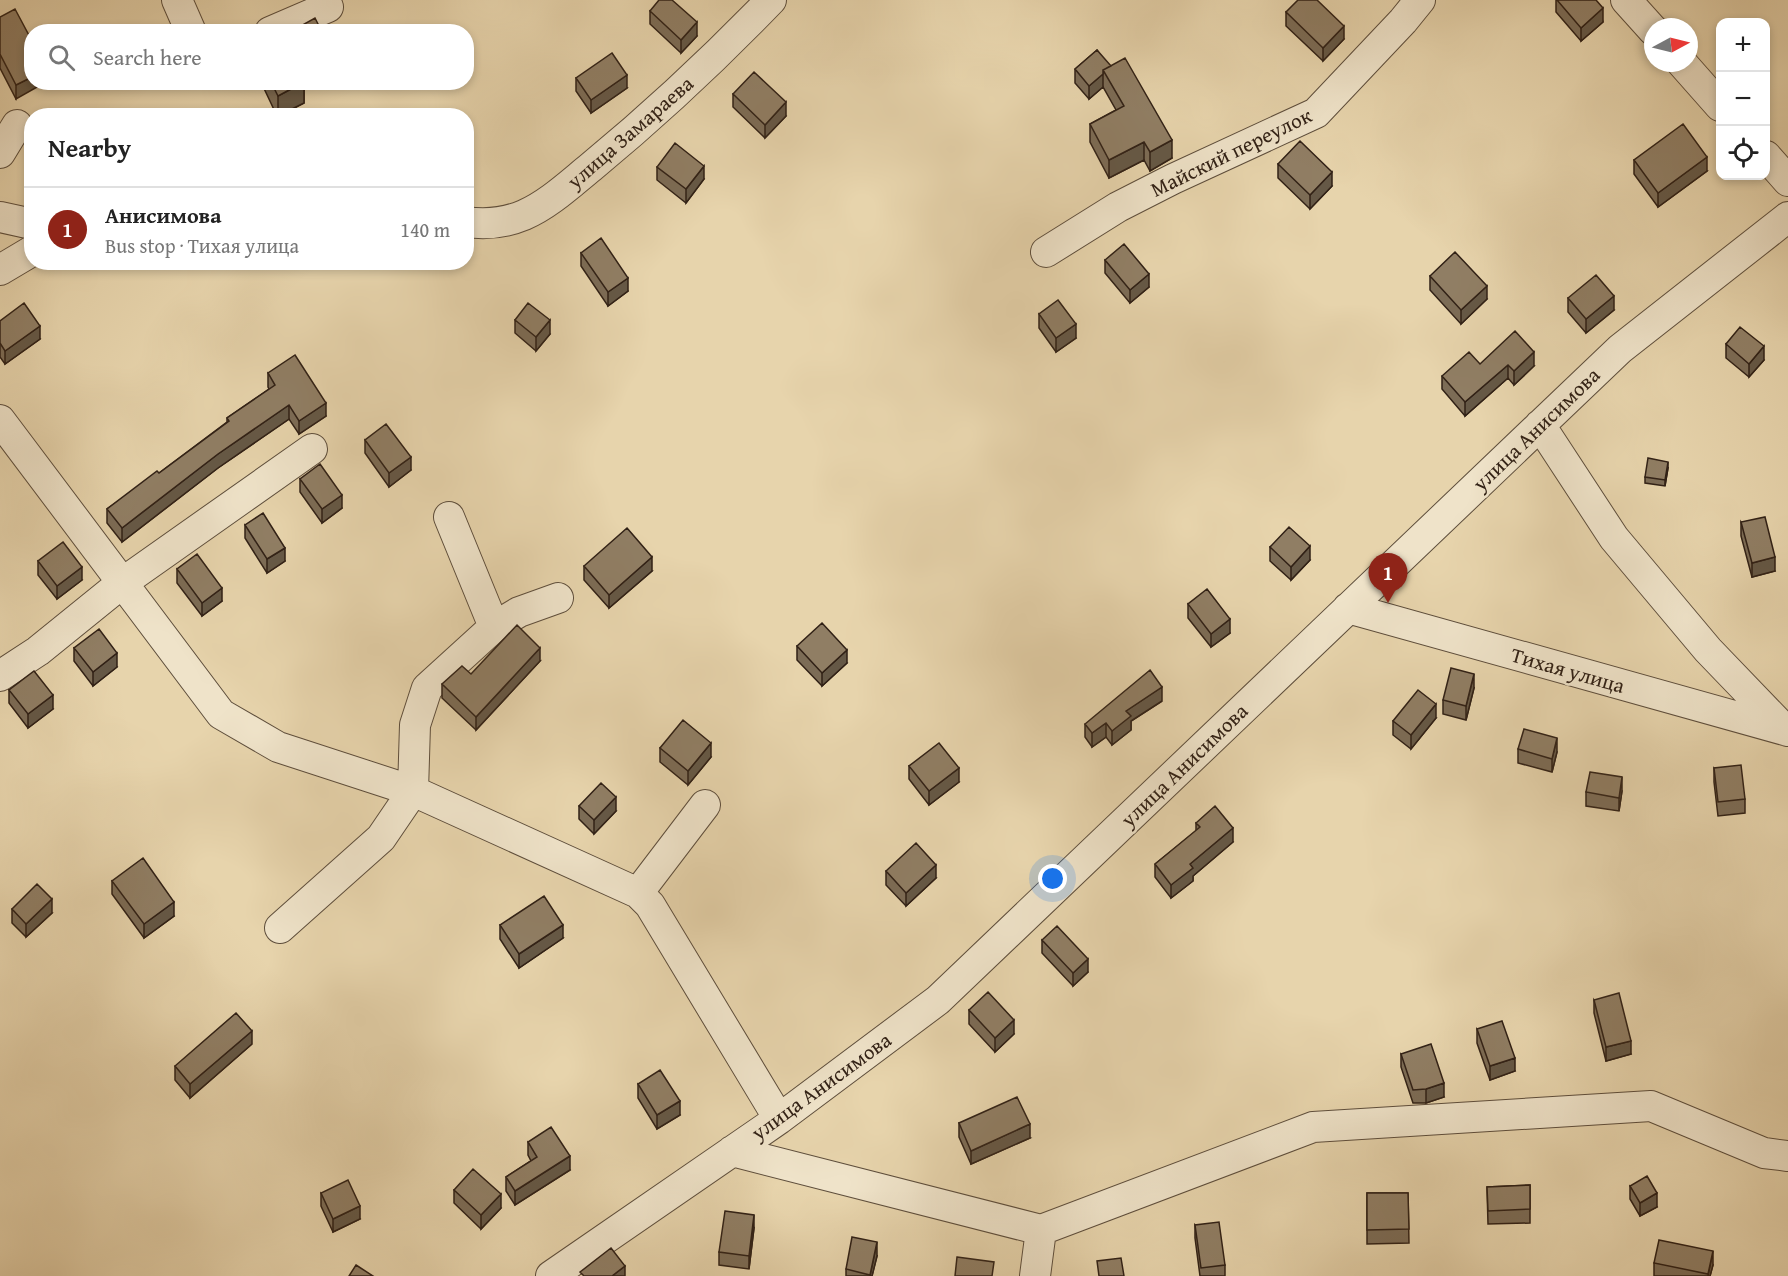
<!DOCTYPE html>
<html lang="en">
<head>
<meta charset="utf-8">
<style>
	:root { --surface:#fff; --page:#f6f6f6; --text:#222; --muted:#767676; --line:#e0e0e0; --accent:#8f2418 }
	body { margin:0; font-family:"Gentium Book Plus",serif; background:var(--page); color:var(--text) }
	.controls { position:absolute; right:18px; top:18px; display:grid; overflow:hidden; border-radius:12px; box-shadow:0 3px 9px #0003 }
	.controls button { width:54px; height:54px; display:grid; place-items:center; padding:0; border:0; border-bottom:2px solid var(--line); background:var(--surface); color:var(--text); font:30px sans-serif }
	.compass { position:absolute; left:1644px; top:18px; width:54px; height:54px; border-radius:50%; background:var(--surface); box-shadow:0 3px 9px #0003; rotate:83deg }
	.you { position:absolute; left:1053px; top:879px; width:21px; height:21px; margin:-15px; border:4px solid #fff; border-radius:50%; background:#1a73e8; box-shadow:0 0 0 9px #1a73e833 }
	.badge { display:grid; place-items:center; width:39px; height:39px; border-radius:50%; background:var(--accent); color:#fff; font-size:20px; font-weight:700 }
	.pin { position:absolute; translate:-50% -50px; filter:drop-shadow(0 2px 3px #0008) }
	.pin::after { content:''; position:absolute; top:32px; width:21px; height:18px; background:inherit; clip-path:polygon(0 0,100% 0,50% 100%) }
	.list { margin:0; padding:0; list-style:none }
	h2 { display:flex; justify-content:space-between; align-items:center; height:78px; margin:0; padding:0 24px; font-size:26px }
	h2 small { font-size:20px; font-weight:400; color:var(--muted) }
	.list li { display:grid; grid-template-columns:39px 1fr auto; gap:18px; align-items:center; box-sizing:border-box; height:84px; padding:0 24px; border-top:2px solid var(--line) }
	.list b { display:block; font-size:22px; white-space:nowrap }
	.list p { margin:0; font-size:20px; white-space:nowrap; color:var(--muted) }
	.list em { font-size:20px; font-style:normal; color:var(--muted) }
	.icon { flex:none; width:33px; height:33px; fill:none; stroke:currentColor; stroke-width:2; stroke-linecap:round; stroke-linejoin:round }
	.map { position:relative; flex:none; width:1788px; height:1276px; overflow:hidden }
	.search { position:absolute; background:var(--surface); box-shadow:0 3px 9px #0003; left:24px; top:24px; width:450px; height:66px; display:flex; align-items:center; gap:15px; box-sizing:border-box; padding:0 21px; border-radius:24px; color:var(--muted); font-size:22px }
	.panel { position:absolute; background:var(--surface); box-shadow:0 3px 9px #0003; left:24px; top:108px; width:450px; height:162px; border-radius:24px }
	.map>svg:first-child { display:block }
	.lines { fill:none; stroke-linecap:round; stroke-linejoin:round }
	.minor-casing { stroke:#5e4e3c; stroke-width:32 }
	.minor { stroke:#efe3c9; stroke-width:30 }
	.wall { fill:#7c6c56; stroke:#312116; stroke-width:1.5 }
	.shaded-wall { fill:#655846; stroke:#312116; stroke-width:1.5 }
	.building { fill:#907e64; stroke:#312116; stroke-width:1.5 }
	.labels { text-anchor:middle; dominant-baseline:central; stroke-width:5; stroke-linejoin:round; paint-order:stroke }
	.street-label { font-size:21px; fill:#312116; stroke:#efe3c9 }
</style>
</head>
<body>
<div class="map">
<svg width="1788" height="1276" viewBox="0 0 1788 1276">
	<rect width="100%" height="100%" fill="#e7d4ac"/>
	<filter id="stains"><feTurbulence type="fractalNoise" baseFrequency=".00333" numOctaves="4"/><feColorMatrix values="0 0 0 0 .2 0 0 0 0 .09 0 0 0 0 .02 0 0 0 .5 -.17"/></filter>
	<radialGradient id="worn" r=".72"><stop offset=".6" stop-color="#630" stop-opacity="0"/><stop offset="1" stop-color="#630" stop-opacity=".3"/></radialGradient>
	<g class="lines">
		<defs>
			<path id="minor" d="M177,0l14,32
				M1626,0l27,30
				M270,32l58,-25
				M1682,63l38,43
				M0,153l17,-28
				M1766,156l22,25
				M0,217l32,7
				M466,222c21,3 39,1 58,-7 25,-11 46,-31 67,-48 63,-52 123,-108 180,-167
				M1046,252l72,-45 55,-28 143,-66 87,-92 17,-21
				M0,270l32,-19
				M0,420l221,294 57,33 135,44 225,102 12,12 129,214
				M1540,425l74,113 94,112 77,80
				M449,517l45,110
				M1348,608l440,123
				M0,676l38,-25 84,-68 190,-134
				M638,893l67,-88
				M280,928l101,-90 32,-47 2,-66 12,-37 67,-61 25,-15 39,-14
				M732,1151l309,79 272,-103 338,-21 113,47 24,3
				M551,1276l228,-157 159,-119 682,-651 168,-132
				M1035,1276l6,-46"/>
		</defs>
		<!-- minor casing -->
		<use href="#minor" class="minor-casing"/>
		<!-- minor -->
		<use href="#minor" class="minor"/>
	</g>
	<!-- wall -->
	<path class="wall" d="M1556,0h40l7,22 -22,19 -25,-29z
		M650,11l47,25 -16,17 -31,-29z
		M1286,12l58,27 -21,22 -37,-35z
		M0,17l32,24 -16,58 -16,-31z
		M1097,50l75,108 -22,13 -6,-11 -35,18 -19,-36v-18l26,-14 -13,-23 -14,12 -14,-16v-14z
		M576,78l51,10 -36,25 -15,-22z
		M261,82h43v21l-25,13h-2z
		M733,94l53,22 -21,22 -32,-31z
		M1634,160l73,11 -49,36 -24,-33z
		M1278,164l54,22 -22,23 -32,-31z
		M657,167l47,12 -18,24 -29,-23z
		M581,253l47,38 -20,15 -27,-40z
		M1105,260l44,27 -19,16 -25,-30z
		M1430,276l57,23 -26,25 -31,-34z
		M1568,298l46,12 -28,23 -18,-21z
		M1039,314l37,24 -20,14 -17,-24z
		M515,320l35,14 -14,17 -21,-18z
		M0,321l40,18 -35,25 -5,-7z
		M1726,344l38,16 -15,17 -23,-19z
		M1480,364l54,2 -20,19 -6,-7 -43,38 -23,-27v-13z
		M268,373l58,43 -27,18 -10,-15 -71,49 -96,74 -15,-19v-14l52,-36 68,-51v-4l42,-29 -1,-2z
		M365,440l46,30 -22,17 -24,-34z
		M1668,468l-3,18 -20,-3v-6z
		M300,479l42,29 -20,15 -22,-31z
		M1741,522l34,49 -23,6 -11,-41z
		M245,525l40,36 -18,12 -22,-35z
		M1270,547l40,13 -19,20 -21,-19z
		M38,561l44,19 -25,19 -19,-24z
		M584,566l68,5 -43,37 -25,-28z
		M177,569l45,32 -20,15 -25,-33z
		M1188,604l42,29 -19,14 -23,-29z
		M797,646l50,17 -25,23 -25,-26z
		M74,648l43,19 -24,19 -19,-25z
		M540,661l-64,69 -34,-32v-14l29,-10z
		M1474,688l-8,32 -23,-6v-14z
		M9,690l44,19 -25,19 -19,-25z
		M1162,701l-31,20v9l-19,15 -6,-8 -14,10 -7,-10v-13z
		M1436,718l-25,31 -18,-14v-14z
		M660,748l51,9 -23,28 -28,-23z
		M1518,749l39,3 -5,20 -34,-9z
		M909,766l50,16 -30,23 -20,-26z
		M1714,768l31,31v14l-27,3 -4,-34z
		M1622,791l-3,20 -33,-5v-14z
		M579,806l37,5 -22,23 -15,-15z
		M1196,823l37,19 -40,34v5l-22,17 -16,-21v-13l41,-33z
		M886,871l50,7 -30,28 -20,-21z
		M112,881l62,35 -30,22 -32,-44z
		M12,909l40,4 -26,24 -14,-14z
		M500,925l63,13 -44,30 -19,-29z
		M1042,940l46,32 -15,14 -31,-33z
		M1594,1000l37,54 -25,7 -12,-48z
		M969,1010l45,24 -19,18 -26,-28z
		M1477,1029l38,42 -25,9 -13,-37z
		M252,1044l-62,54 -15,-18v-14z
		M1401,1054l43,43 -18,6h-13l-12,-36z
		M638,1084l42,31 -23,14 -19,-31z
		M959,1123l71,15 -59,26 -12,-27z
		M528,1142l42,28 -55,35 -9,-14v-14l25,-16 -3,-6z
		M1530,1185v38l-42,1 -1,-37z
		M1630,1186l27,21 -17,9 -10,-17z
		M454,1190l47,18 -20,21 -27,-26z
		M321,1193l39,26 -27,13 -12,-26z
		M1367,1193h41l1,50 -42,1z
		M1195,1225l30,40v11h-25l-5,-38z
		M754,1228l-5,41 -30,-4v-13z
		M877,1256l-5,20h-26v-7z
		M1654,1263l59,2 -3,11h-56z"/>
	<!-- shaded-wall -->
	<path class="shaded-wall" d="M1603,8v14l-22,19v-13z
		M697,22v14l-16,17v-13z
		M1344,26v13l-21,22v-13z
		M1103,74v13l-14,12v-13z
		M627,75v13l-36,25v-13z
		M32,77v5h14l-30,17v-14z
		M304,82v21l-26,13v-20z
		M786,102v14l-21,22v-13z
		M1172,140v18l-22,13v-19z
		M1144,142v18l-35,18v-18z
		M1707,157v14l-49,36v-14z
		M704,166v13l-18,24v-14z
		M1332,172v14l-22,23v-14z
		M1149,274v13l-19,16v-13z
		M628,278v13l-20,15v-14z
		M1487,286v13l-26,25v-14z
		M1614,296v14l-28,23v-14z
		M550,320v14l-14,17v-14z
		M1076,324v14l-20,14v-14z
		M40,326v13l-35,25v-13z
		M1764,346v14l-15,17v-13z
		M1534,352v14l-20,19v-14z
		M1508,365v13l-43,38v-14z
		M326,403v13l-27,18v-13z
		M289,405v14l-71,49 -96,74v-14l96,-74z
		M411,457v13l-22,17v-14z
		M1668,462v6l-3,18v-6z
		M342,495v13l-20,15v-14z
		M1310,546v14l-19,20v-13z
		M285,548v13l-18,12v-14z
		M652,557v14l-43,37v-13z
		M1775,557v14l-23,6v-14z
		M82,567v13l-25,19v-13z
		M222,588v13l-20,15v-13z
		M1230,619v14l-19,14v-13z
		M540,648v13l-64,69v-13z
		M847,650v13l-25,23v-13z
		M117,653v14l-24,19v-14z
		M1474,674v14l-8,32v-14z
		M1162,687v14l-31,20v9l-19,15v-14l14,-20z
		M53,695v14l-25,19v-14z
		M1436,704v14l-25,31v-14z
		M1106,723v14l-14,10v-14z
		M1557,738v14l-5,20v-13z
		M711,743v14l-23,28v-14z
		M959,768v14l-30,23v-14z
		M1622,777v14l-3,20v-13z
		M616,797v14l-22,23v-14z
		M1233,828v14l-40,34v5l-22,17v-13l19,-21z
		M936,865v13l-30,28v-13z
		M52,899v14l-26,24v-13z
		M174,902v14l-30,22v-14z
		M563,925v13l-44,30v-14z
		M1088,959v13l-15,14v-13z
		M1014,1020v14l-19,18v-14z
		M252,1031v13l-62,54v-14z
		M1631,1041v13l-25,7v-14z
		M1515,1058v13l-25,9v-14z
		M1444,1083v14l-18,6v-14z
		M680,1101v14l-23,14v-14z
		M1030,1124v14l-59,26v-13z
		M570,1156v14l-55,35v-14z
		M1657,1193v14l-17,9v-13z
		M501,1194v14l-20,21v-14z
		M360,1206v13l-27,13v-13z
		M754,1215v13l-5,41v-13z
		M877,1242v14l-5,20h-2z
		M1713,1251v14l-3,11h-2z
		M625,1266v10h-13z"/>
	<!-- building -->
	<path class="building" d="M659,0h13l25,22 -16,18 -31,-29z
		M1298,0h19l27,26 -21,22 -37,-36z
		M1557,0h39l7,8 -22,20z
		M15,9l17,32v36l-16,8 -16,-31v-37z
		M315,18l7,14h-32z
		M1097,50l14,16 -8,4v4l-14,12 -14,-17z
		M612,53l15,22 -36,25 -15,-22z
		M1125,58l47,82 -22,12 -6,-10 -35,18 -19,-36 34,-18 -21,-36z
		M754,72l32,30 -21,23 -32,-31z
		M271,82h33l-26,14z
		M1683,124l24,33 -49,36 -24,-33z
		M1300,141l32,31 -22,23 -32,-31z
		M675,143l29,23 -18,23 -29,-22z
		M601,238l27,40 -20,14 -27,-39z
		M1124,244l25,30 -19,16 -25,-30z
		M1455,252l32,34 -26,24 -31,-34z
		M1596,275l18,21 -28,23 -18,-21z
		M1058,300l18,24 -20,14 -17,-24z
		M24,303l16,23 -35,25 -5,-8v-22z
		M528,303l22,17 -14,17 -21,-17z
		M1740,327l24,19 -15,18 -23,-20z
		M1515,331l19,21 -20,19 -6,-6 -43,37 -23,-26 27,-24 11,12z
		M295,355l31,48 -27,18 -10,-16 -71,49 -96,74 -15,-19 50,-38 2,2 70,-52 -2,-3 48,-33 -7,-12z
		M386,424l25,33 -22,16 -24,-33z
		M1648,458l20,4 -3,18 -20,-3z
		M320,464l22,31 -20,14 -22,-30z
		M263,513l22,35 -18,11 -22,-34z
		M1765,517l10,40 -23,6 -11,-41z
		M1289,527l21,19 -19,21 -21,-20z
		M627,528l25,29 -43,38 -25,-29z
		M63,542l19,25 -25,19 -19,-25z
		M197,554l25,34 -20,15 -25,-34z
		M1207,589l23,30 -19,15 -23,-30z
		M822,623l25,27 -25,23 -25,-27z
		M517,625l23,23 -64,69 -34,-33 20,-18 9,8z
		M99,629l18,24 -24,19 -19,-24z
		M1451,668l23,6 -8,32 -23,-6z
		M1150,670l12,17 -36,24 5,5 -19,15 -6,-8 -14,10 -7,-9z
		M34,671l19,24 -25,19 -19,-24z
		M1418,690l18,14 -25,31 -18,-14z
		M683,720l28,23 -23,28 -28,-23z
		M1524,729l33,9 -5,21 -34,-10z
		M939,743l20,25 -30,23 -20,-25z
		M1741,765l4,34 -27,3 -4,-34z
		M1590,772l32,5 -3,21 -33,-6z
		M601,783l15,14 -22,23 -15,-14z
		M1215,806l18,22 -43,36 3,4 -22,17 -16,-21 45,-37 -4,-4z
		M916,843l20,22 -30,28 -20,-22z
		M143,858l31,44 -30,22 -32,-43z
		M37,884l15,15 -26,25 -14,-15z
		M544,896l19,29 -44,29 -19,-29z
		M1057,926l31,33 -15,14 -31,-33z
		M988,992l26,28 -19,18 -26,-28z
		M1619,993l12,48 -25,6 -12,-47z
		M236,1013l16,18 -62,53 -15,-18z
		M1502,1021l13,37 -25,8 -13,-37z
		M1431,1044l13,39 -18,6 -13,1 -12,-36z
		M660,1070l20,31 -23,14 -19,-31z
		M1017,1097l13,27 -59,27 -12,-28z
		M551,1127l19,29 -55,35 -9,-14 31,-20 -9,-15z
		M473,1169l28,25 -20,21 -27,-25z
		M1647,1176l10,17 -17,10 -10,-17z
		M348,1180l12,26 -27,13 -12,-26z
		M1530,1185v24l-42,2 -1,-24z
		M1367,1193h41l1,36 -42,1z
		M725,1211l29,4 -5,41 -30,-4z
		M1219,1222l6,43 -24,3 -6,-43z
		M852,1237l25,5 -7,33 -24,-6z
		M1659,1240l54,11 -5,23 -54,-11z
		M611,1248l14,18 -13,10h-28l-4,-4z
		M957,1257l37,5 -2,14h-37z
		M1121,1258l3,18h-25l-2,-15z
		M356,1265l17,11h-24z"/>
	<g class="labels">
		<!-- street labels -->
		<g class="street-label">
			<text transform="translate(630 132) rotate(-41)">улица Замараева</text>
			<text transform="translate(1231 152) rotate(-26)">Майский переулок</text>
			<text transform="translate(1536 429) rotate(-44)">улица Анисимова</text>
			<text transform="translate(1568 670) rotate(16)">Тихая улица</text>
			<text transform="translate(1184 765) rotate(-44)">улица Анисимова</text>
			<text transform="translate(821 1086) rotate(-36)">улица Анисимова</text>
		</g>
	</g>
	<rect width="100%" height="100%" filter="url(#stains)"/>
	<rect width="100%" height="100%" fill="url(#worn)"/>
</svg>
<div class="controls">
<button>+</button>
<button>−</button>
<button><svg class="icon" aria-label="locate" viewBox="0 0 24 24"><circle cx="12" cy="12" r="6"/><path d="M12 2v4M12 18v4M2 12h4M18 12h4"/></svg></button>
</div>
<svg class="compass" viewBox="-18 -18 36 36"><path d="M0-13l5 13h-10z" fill="#e53935"/><path d="M0 13l5-13h-10z" fill="#767676"/></svg>
<div class="you"></div>
<div class="pin badge" style="left:1388px;top:603px">1</div>
<div class="search"><svg class="icon" aria-label="search" viewBox="0 0 24 24"><circle cx="10" cy="10" r="6"/><path d="M15 15l6 6"/></svg>Search here</div>
<section class="panel">
<h2>Nearby<small></small></h2>
<ul class="list">
<li><span class="badge">1</span><div><b>Анисимова</b><p>Bus stop · Тихая улица</p></div><em>140 m</em></li>
</ul>
</section>
</div>
</body>
</html>
